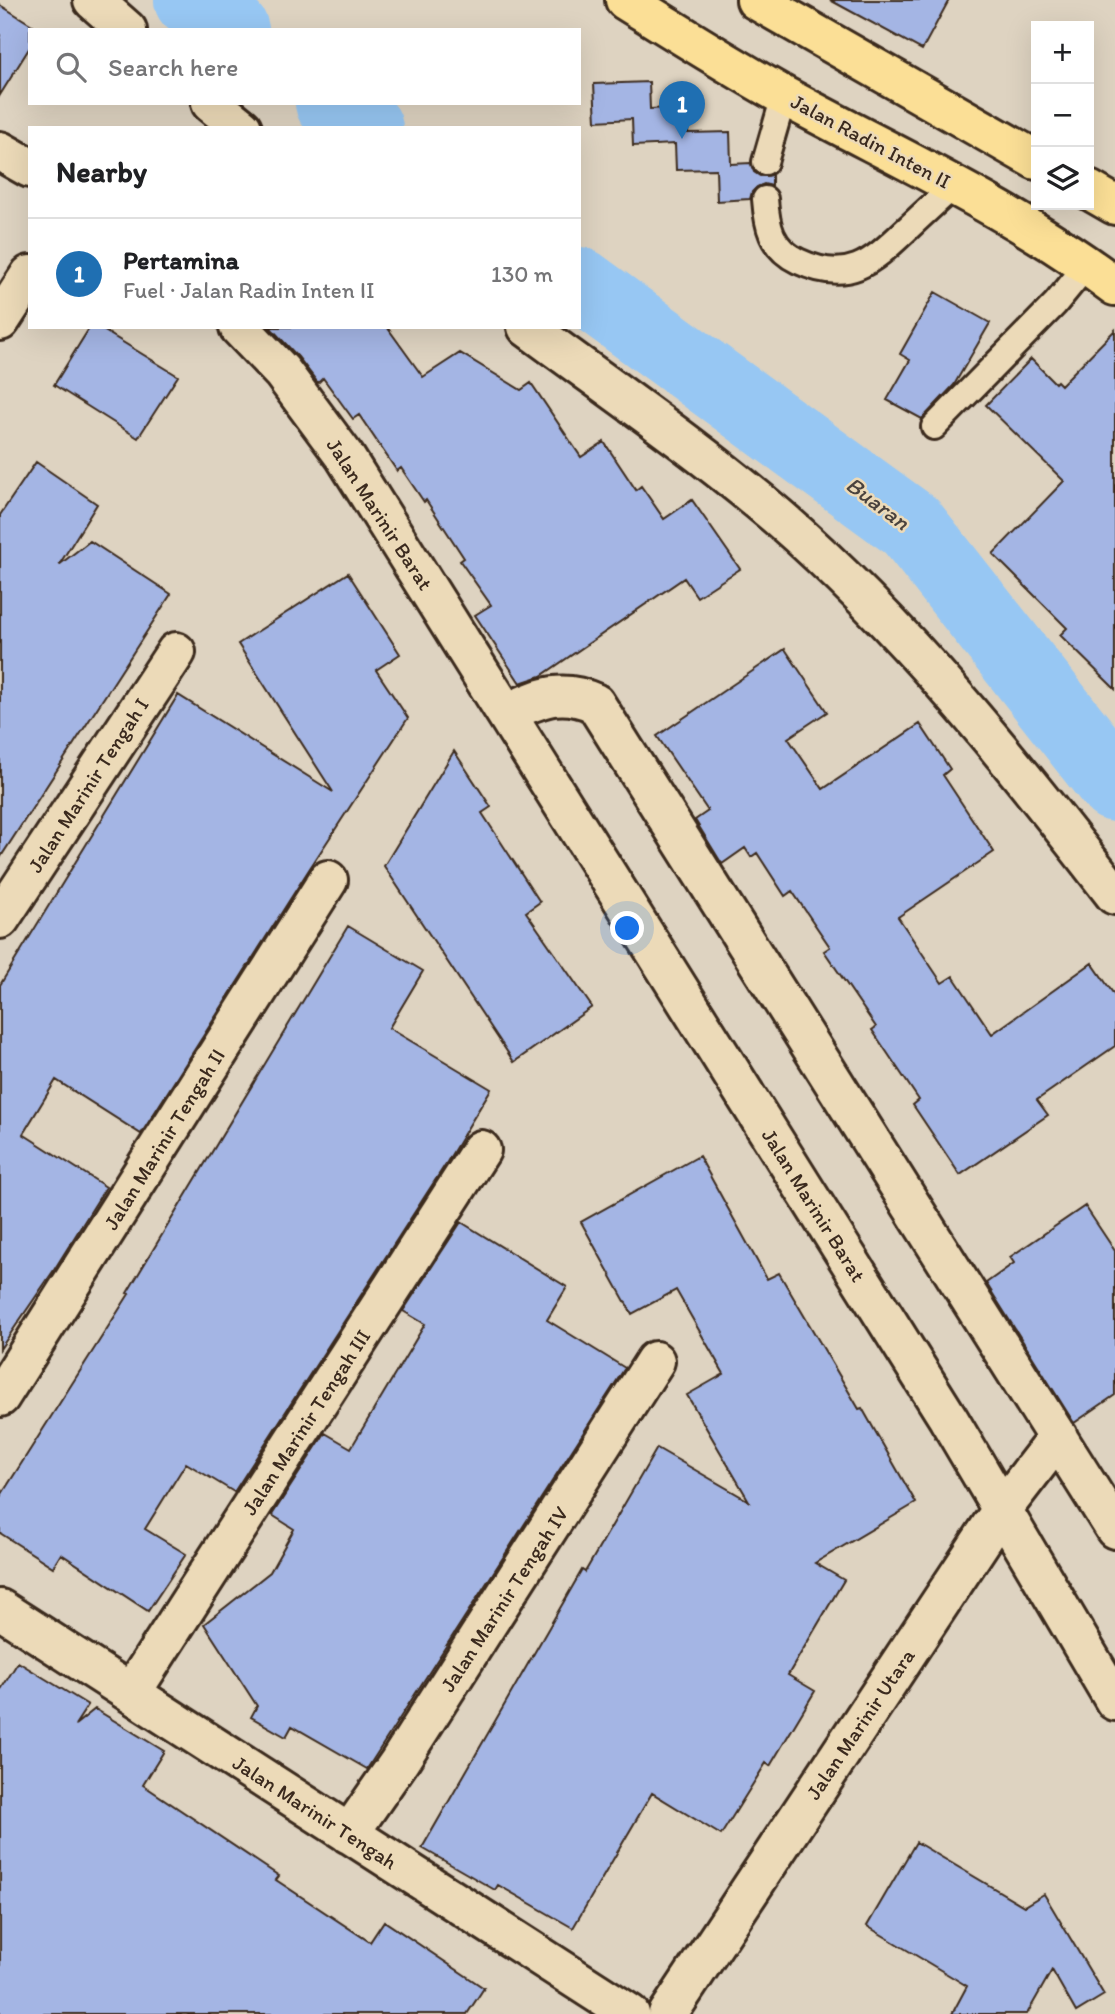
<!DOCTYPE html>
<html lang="en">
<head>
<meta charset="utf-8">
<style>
	:root { --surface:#fff; --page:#f2f2f2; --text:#202124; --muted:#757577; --line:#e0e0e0; --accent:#1f6fb2 }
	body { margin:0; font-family:Itim,sans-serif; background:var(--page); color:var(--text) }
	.controls { position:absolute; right:21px; top:21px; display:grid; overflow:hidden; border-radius:0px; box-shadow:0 7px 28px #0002 }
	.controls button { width:63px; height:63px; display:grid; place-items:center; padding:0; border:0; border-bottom:2px solid var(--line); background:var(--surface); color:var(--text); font:35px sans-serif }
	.you { position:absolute; left:628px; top:929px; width:24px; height:24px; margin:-18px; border:5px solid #fff; border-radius:50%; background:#1a73e8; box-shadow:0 0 0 10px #1a73e833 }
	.badge { display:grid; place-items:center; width:46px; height:46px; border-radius:50%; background:var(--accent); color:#fff; font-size:23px; font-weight:700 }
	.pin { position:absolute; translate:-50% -58px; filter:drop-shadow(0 2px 4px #0008) }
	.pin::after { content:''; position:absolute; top:37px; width:24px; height:21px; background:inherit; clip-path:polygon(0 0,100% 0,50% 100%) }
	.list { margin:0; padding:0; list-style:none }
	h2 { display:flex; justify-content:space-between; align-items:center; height:91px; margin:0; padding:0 28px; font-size:30px }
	h2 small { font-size:23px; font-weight:400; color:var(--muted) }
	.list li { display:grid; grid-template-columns:46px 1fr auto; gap:21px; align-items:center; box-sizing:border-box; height:112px; padding:0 28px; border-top:2px solid var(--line) }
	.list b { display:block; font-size:26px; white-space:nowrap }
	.list p { margin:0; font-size:23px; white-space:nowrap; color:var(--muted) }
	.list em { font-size:23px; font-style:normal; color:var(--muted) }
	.icon { flex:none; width:38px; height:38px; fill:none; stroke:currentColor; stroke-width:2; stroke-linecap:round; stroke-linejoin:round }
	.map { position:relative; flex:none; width:1115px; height:2014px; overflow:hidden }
	.search { position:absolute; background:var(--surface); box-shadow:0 7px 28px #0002; left:28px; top:28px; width:553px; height:77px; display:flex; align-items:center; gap:18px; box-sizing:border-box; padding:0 24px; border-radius:0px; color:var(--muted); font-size:26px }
	.panel { position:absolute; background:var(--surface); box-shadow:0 7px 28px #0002; left:28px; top:126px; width:553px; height:203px; border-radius:0px }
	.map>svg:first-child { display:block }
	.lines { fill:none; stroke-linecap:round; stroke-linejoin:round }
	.river { stroke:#97c7f3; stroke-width:74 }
	.building { fill:#a4b5e4; stroke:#3b2a1e; stroke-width:2 }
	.lane-casing { stroke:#3b2a1e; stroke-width:30 }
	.street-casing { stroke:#3b2a1e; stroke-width:44 }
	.primary-casing { stroke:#3b2a1e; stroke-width:44 }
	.lane { stroke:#ecdab8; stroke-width:24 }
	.street { stroke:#ecdab8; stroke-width:38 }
	.primary { stroke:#fbdf96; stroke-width:38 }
	.labels { text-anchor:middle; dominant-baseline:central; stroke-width:5; stroke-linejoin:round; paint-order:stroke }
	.street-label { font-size:21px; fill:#3b2a1e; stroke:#ecdab8 }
	.water-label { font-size:23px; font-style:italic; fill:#49423e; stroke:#ecdab8 }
</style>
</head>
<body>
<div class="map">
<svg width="1115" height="2014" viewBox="0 0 1115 2014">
	<rect width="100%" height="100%" fill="#ded3c1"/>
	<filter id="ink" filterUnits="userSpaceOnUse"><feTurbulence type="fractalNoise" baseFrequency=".0143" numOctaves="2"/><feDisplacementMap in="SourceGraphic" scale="14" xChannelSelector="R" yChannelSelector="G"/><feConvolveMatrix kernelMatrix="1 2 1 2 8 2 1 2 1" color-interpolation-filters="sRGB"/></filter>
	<g filter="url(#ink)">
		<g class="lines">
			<!-- river -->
			<path class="river" d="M191,0l41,30
				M332,103l34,25
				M579,284l332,242 204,259"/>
		</g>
		<!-- building -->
		<path class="building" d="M830,0h119l-27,50z
			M0,5l40,25h-10v17l-30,48z
			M649,82l1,27 37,-2 1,26 42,-1 1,32 20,-1 3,9 6,4 12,-1v11l-8,-2 -7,3 -5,5 -2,7 -33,2 -1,-32 -40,1 -1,-26 -42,2 -1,-27 -36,2 -2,-37z
			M935,292l55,31 -36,62 -32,34 -35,-19 23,-40 -10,-6z
			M90,327h8l80,49 -40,62 -84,-53z
			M270,327h117l36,50 37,-24 61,37 10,-7 50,74 23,-15 32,48 5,-4 23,33 28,-19 48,69 -43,28 -13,-19 -143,98 -21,7 -45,-68 16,-10 -31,-44 4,-3 -38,-58 -2,2 -23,-34 -4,3 -38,-56 -6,4 -30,-41 -5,5 -20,-26z
			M1115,330v359l-55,-54 7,-7 -74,-74 71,-73 -78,-76 45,-46 24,24 2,-2 4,4z
			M36,462l61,42 -38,61 31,-24 81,53 -171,264v-343z
			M348,573l52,81 -24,16 32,48 -98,150 -169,266 -85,-54 -33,54 83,53 -52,83 -54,79v-364l178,-290 155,97 -95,-148z
			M785,649l42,63 -39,26 35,51 97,-65 30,45 -7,6 51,77 -96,65 44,66 11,-7 39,58 100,-71 23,33v50l-78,54 11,15 -88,60 -47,-70 6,-5 -47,-70 4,-3 -52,-76 6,-4 -38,-56 -7,5 -28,-43 -6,4 -6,-9 -23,16 -27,-44 13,-9 -51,-75z
			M454,751l37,56 -9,6 58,89 -14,10 66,95 -78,55 -130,-196z
			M348,926l75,45 -34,57 102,61 -44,73 -213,330 -48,-29 -41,66 41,25 -38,57 -87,-57 -8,13 -53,-34v-36l129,-203 -2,-1z
			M699,1156l68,123 12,-6 80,136 3,-1 54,95 -101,60 29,17 -56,95 27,16 -45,75 -4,-3 -45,72 -69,-42 -79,135 -75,-43 -3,5 -73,-42 160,-278 3,2 72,-124 92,53 -62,-106 37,-21 -48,-84 -44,24 -51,-92z
			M1085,1206l30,45v144l-41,28 -88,-140 28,-20 -4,-6z
			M461,1222l106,65 -20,33 78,48 -258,401 -75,-43 -6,11 -35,-20 6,-11 -53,-82 66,-52 24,-43 -22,-14 53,-82 26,15 74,-124 -22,-13z
			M18,1662l70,43 -13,20 20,-16 69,42 -21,34 136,91 -3,4 94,62 14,-21 100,67 -17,26h-467v-323z
			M916,1842l108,64 20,-12 60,101 -28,17 -24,-42 -25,44h-75l15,-28 -100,-60z"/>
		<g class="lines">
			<defs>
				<path id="lane" d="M765,162l19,-66
					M765,199c2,27 6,49 33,62 51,24 74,1 109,-32 16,-15 32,-30 48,-44
					M934,427l121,-123 32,-39"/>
				<path id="street" d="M93,0l34,30
					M211,103l31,25
					M0,151l30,17
					M0,321l30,-46
					M239,327l43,45 63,85 603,961 167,283
					M527,327c84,62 170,121 250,189 128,111 235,245 338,379
					M506,713c33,-14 53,-26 89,-10l520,826
					M0,919l176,-267
					M0,1397l328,-517
					M0,1609l630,405
					M131,1693l350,-543
					M349,1834l50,-72 256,-401
					M668,2014l333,-503 57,-74"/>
				<path id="primary" d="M625,0c53,33 105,66 159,96 112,61 229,113 331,190
					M756,0l280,160
					M1089,190l26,15"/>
			</defs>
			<!-- lane casing -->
			<use href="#lane" class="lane-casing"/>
			<!-- street casing -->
			<use href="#street" class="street-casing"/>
			<!-- primary casing -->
			<use href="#primary" class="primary-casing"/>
			<!-- lane -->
			<use href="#lane" class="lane"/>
			<!-- street -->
			<use href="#street" class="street"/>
			<!-- primary -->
			<use href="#primary" class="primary"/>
		</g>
	</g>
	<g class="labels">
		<!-- street labels -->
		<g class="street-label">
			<text transform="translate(871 141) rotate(28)">Jalan Radin Inten II</text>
			<text transform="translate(380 514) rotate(57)">Jalan Marinir Barat</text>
			<text transform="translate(88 785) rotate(-57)">Jalan Marinir Tengah I</text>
			<text transform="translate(164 1139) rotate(-58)">Jalan Marinir Tengah II</text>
			<text transform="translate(814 1205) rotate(58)">Jalan Marinir Barat</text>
			<text transform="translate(306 1422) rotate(-57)">Jalan Marinir Tengah III</text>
			<text transform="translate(504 1599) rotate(-57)">Jalan Marinir Tengah IV</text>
			<text transform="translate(860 1724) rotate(-56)">Jalan Marinir Utara</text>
			<text transform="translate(315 1812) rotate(33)">Jalan Marinir Tengah</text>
		</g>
		<!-- water labels -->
		<g class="water-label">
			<text transform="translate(878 503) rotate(37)">Buaran</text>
		</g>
	</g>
</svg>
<div class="controls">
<button>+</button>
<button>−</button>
<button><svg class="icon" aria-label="layers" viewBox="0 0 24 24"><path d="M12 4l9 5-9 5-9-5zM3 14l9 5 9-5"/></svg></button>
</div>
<div class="you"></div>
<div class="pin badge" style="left:682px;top:139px">1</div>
<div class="search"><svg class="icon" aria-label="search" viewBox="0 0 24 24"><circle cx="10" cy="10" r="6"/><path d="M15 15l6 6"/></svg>Search here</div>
<section class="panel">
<h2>Nearby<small></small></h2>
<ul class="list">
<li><span class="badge">1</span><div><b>Pertamina</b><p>Fuel · Jalan Radin Inten II</p></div><em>130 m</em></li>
</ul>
</section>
</div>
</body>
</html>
